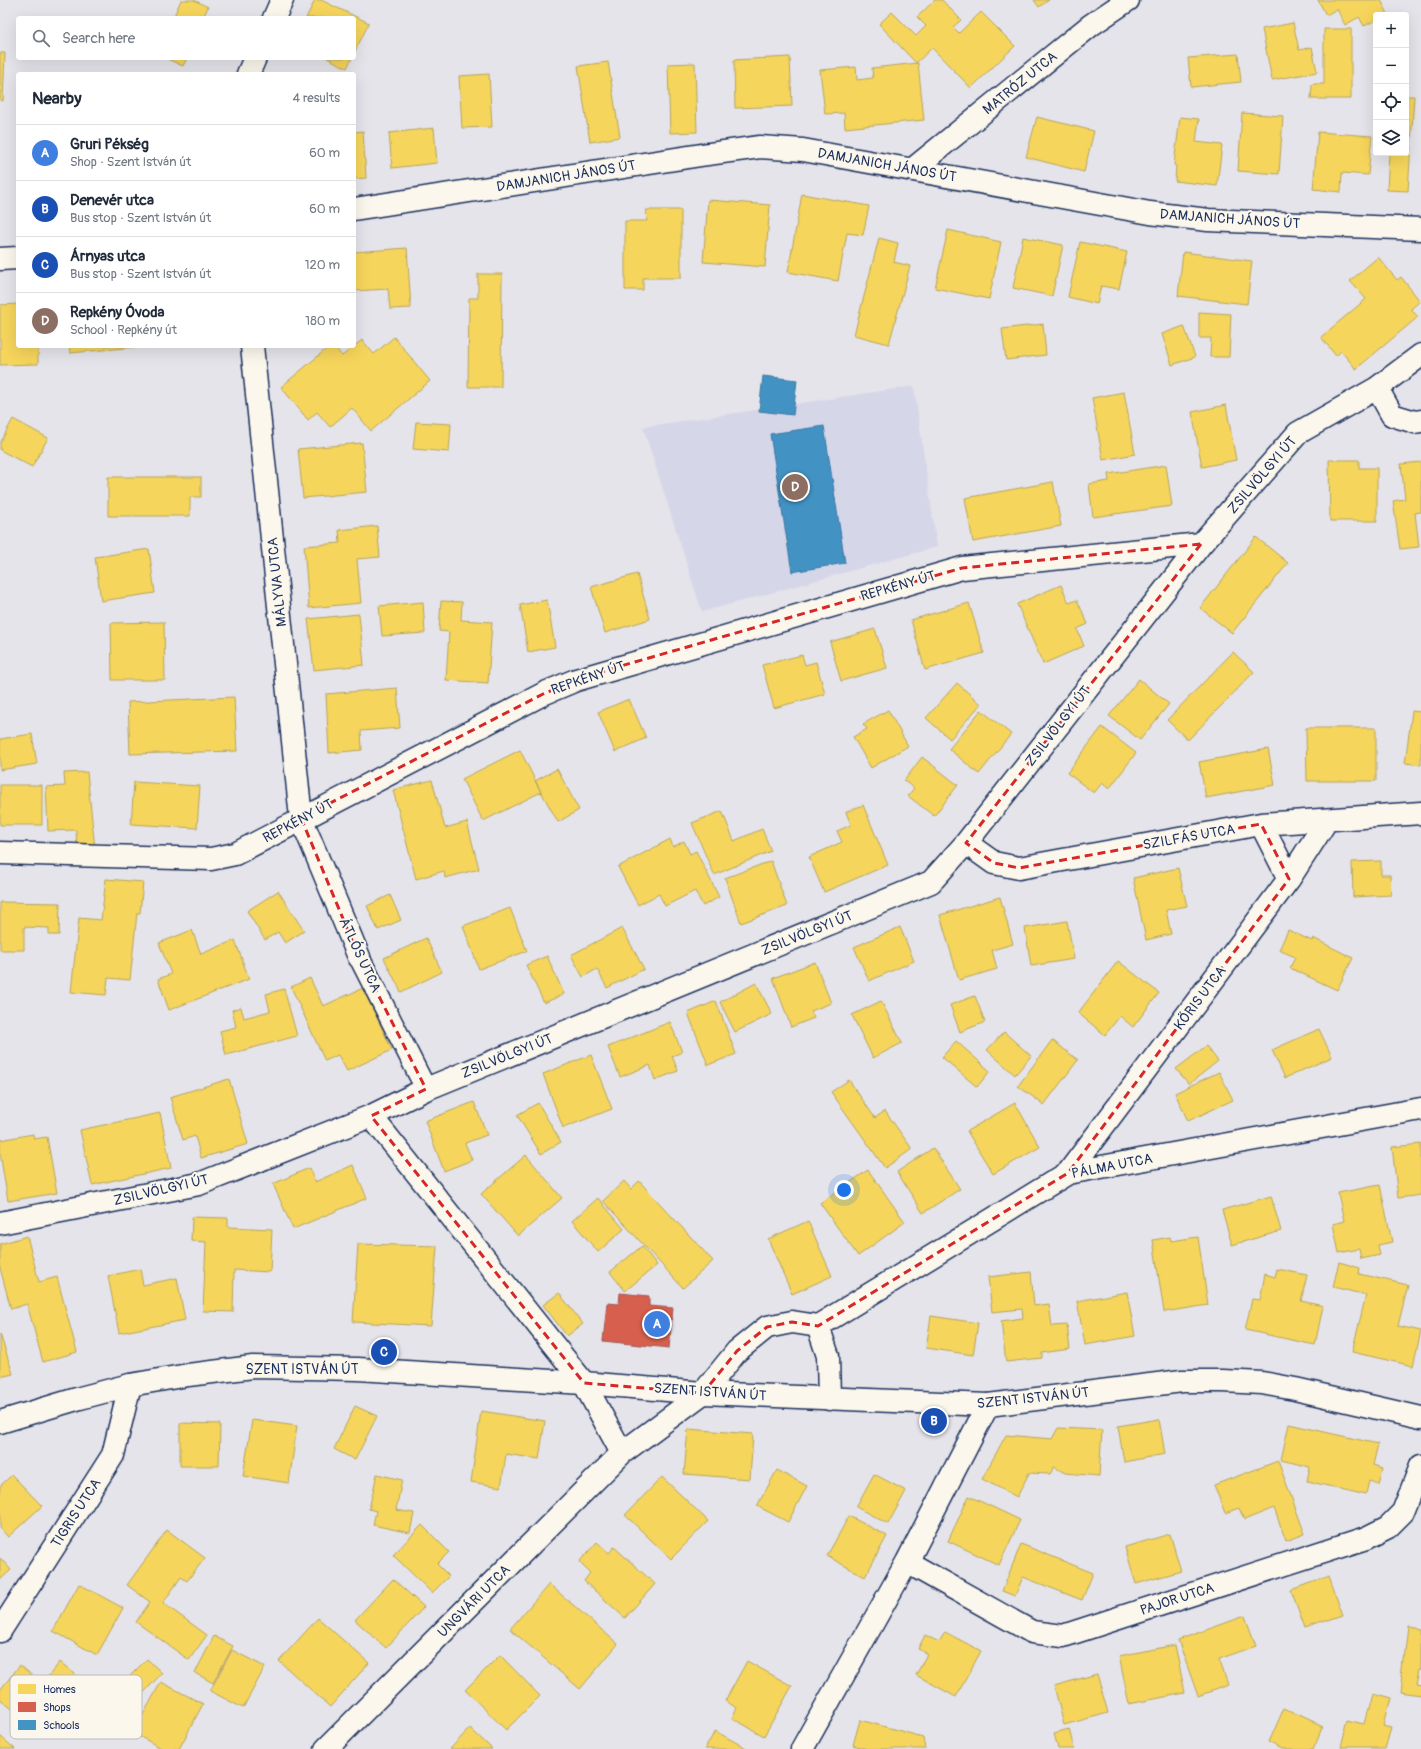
<!DOCTYPE html>
<html lang="en">
<head>
<meta charset="utf-8">
<style>
	:root { --surface:#fff; --page:#f6f6f7; --text:#1f2937; --muted:#747a83; --line:#e0e1e3; --accent:#d93025 }
	body { margin:0; font-family:Pangolin,sans-serif; background:var(--page); color:var(--text) }
	.controls { position:absolute; right:12px; top:12px; display:grid; overflow:hidden; border-radius:4px; box-shadow:0 4px 16px #0002 }
	.controls button { width:36px; height:36px; display:grid; place-items:center; padding:0; border:0; border-bottom:1px solid var(--line); background:var(--surface); color:var(--text); font:20px sans-serif }
	.you { position:absolute; left:844px; top:1190px; width:14px; height:14px; margin:-10px; border:3px solid #fff; border-radius:50%; background:#1a73e8; box-shadow:0 0 0 6px #1a73e833 }
	.badge { display:grid; place-items:center; width:26px; height:26px; border-radius:50%; background:var(--accent); color:#fff; font-size:13px; font-weight:700 }
	.pin { position:absolute; translate:-50% -50%; border:2px solid #fff; box-shadow:0 1px 4px #0006 }
	.list { margin:0; padding:0; list-style:none }
	h2 { display:flex; justify-content:space-between; align-items:center; height:52px; margin:0; padding:0 16px; font-size:17px }
	h2 small { font-size:13px; font-weight:400; color:var(--muted) }
	.list li { display:grid; grid-template-columns:26px 1fr auto; gap:12px; align-items:center; box-sizing:border-box; height:56px; padding:0 16px; border-top:1px solid var(--line) }
	.list b { display:block; font-size:15px; white-space:nowrap }
	.list p { margin:0; font-size:13px; white-space:nowrap; color:var(--muted) }
	.list em { font-size:13px; font-style:normal; color:var(--muted) }
	.icon { flex:none; width:22px; height:22px; fill:none; stroke:currentColor; stroke-width:2; stroke-linecap:round; stroke-linejoin:round }
	.map { position:relative; flex:none; width:1421px; height:1749px; overflow:hidden }
	.search { position:absolute; background:var(--surface); box-shadow:0 4px 16px #0002; left:16px; top:16px; width:340px; height:44px; display:flex; align-items:center; gap:10px; box-sizing:border-box; padding:0 14px; border-radius:4px; color:var(--muted); font-size:15px }
	.panel { position:absolute; background:var(--surface); box-shadow:0 4px 16px #0002; left:16px; top:72px; width:340px; height:276px; border-radius:4px }
	.map>svg:first-child { display:block }
	.built { fill:#d6d6e9 }
	.homes { fill:#f6d55c; stroke:#b4a35d }
	.shops { fill:#d6604d; stroke:#9e5152 }
	.schools { fill:#4393c3; stroke:#3775a5 }
	.lines { fill:none; stroke-linecap:round; stroke-linejoin:round }
	.pedestrian-casing { stroke:#1b2f5e; stroke-width:23 }
	.minor-casing { stroke:#1b2f5e; stroke-width:25 }
	.tertiary-casing { stroke:#1b2f5e; stroke-width:25 }
	.pedestrian { stroke:#fbf7ec; stroke-width:20 }
	.minor { stroke:#fbf7ec; stroke-width:22 }
	.tertiary { stroke:#fbf7ec; stroke-width:22 }
	.marked { fill:none; stroke:#d62828; stroke-width:3; stroke-dasharray:8 5; stroke-linejoin:round }
	.labels { text-anchor:middle; dominant-baseline:central; stroke-width:4; stroke-linejoin:round; paint-order:stroke }
	.street-label { font-size:14px; fill:#1b2f5e; stroke:#fbf7ec }
	.key { fill:#fbf7ec; stroke:#b8bbc1; stroke-width:1 }
	.key-label { font-size:11px; fill:#1b2f5e }
</style>
</head>
<body>
<div class="map">
<svg width="1421" height="1749" viewBox="0 0 1421 1749">
	<rect width="100%" height="100%" fill="#e5e4ea"/>
	<filter id="ink" filterUnits="userSpaceOnUse"><feTurbulence type="fractalNoise" baseFrequency=".025" numOctaves="2"/><feDisplacementMap in="SourceGraphic" scale="8" xChannelSelector="R" yChannelSelector="G"/><feConvolveMatrix kernelMatrix="1 2 1 2 8 2 1 2 1" color-interpolation-filters="sRGB"/></filter>
	<g filter="url(#ink)">
		<!-- built -->
		<path class="built" d="M914,386l23,161 -235,65 -59,-185z"/>
		<!-- homes -->
		<path class="homes" d="M181,0h13l14,7 -5,11h-30z
			M315,0h6l48,23 -15,30v-35h-48z
			M935,0h7l19,20 -8,7 6,6 22,-21 34,34 -44,42 -39,-40 -16,15 -37,-39 13,-12 24,24 10,-10 -9,-9z
			M1034,0h15l-10,7z
			M1318,0h63l7,14 -12,1v5l-12,6 -5,-9 -14,8 -8,-16 -11,6z
			M1293,23l6,27 13,-3 5,25 -45,8 -10,-51z
			M1324,29h27v70h-40l1,-15h12z
			M0,53h5l-2,48 -3,-1z
			M1238,54l3,28 -50,5 -3,-29z
			M790,57l2,49 -57,2 -1,-48z
			M165,58h22l-4,8z
			M327,58h25l-5,10z
			M608,62l12,75 -30,5 -12,-76z
			M695,63l2,69 -27,1 -2,-69z
			M918,63l6,57 -79,8 -1,-15 -19,1 -5,-44 36,-3 1,13 16,-2 -1,-10z
			M489,74l3,53 -30,1 -3,-52z
			M1406,96h8l-6,95 -21,-1 2,-37h17z
			M1242,113l41,3 -4,58 -41,-3z
			M1037,117l57,14 -10,41 -58,-15z
			M1180,117l19,2 -3,23 26,3 -5,41 -42,-5 1,-15 -2,-1z
			M434,128l3,35 -45,5 -3,-35z
			M363,131l3,47 -12,1v-47z
			M1318,132l54,4 -4,39 -26,-2 -1,19 -28,-3z
			M802,194l67,12 -6,29 -16,-2 -9,48 -50,-9z
			M708,200l62,5 -5,62 -62,-5z
			M646,210h35v68h-38v12h-18v-69h22z
			M948,230l53,12 -12,57 -54,-11z
			M1023,237l40,8 -11,51 -39,-8z
			M879,238l19,5 -4,19 16,4 -21,78 -35,-9z
			M1080,242l47,10 -8,37 -18,-3 -4,18 -29,-7z
			M407,248l4,60 -21,1 -2,-20 -34,2v-39z
			M1183,252l69,9 -5,43 -69,-8z
			M1378,257l19,23 4,-3 19,24 -9,8 7,8 -62,52 -15,-18 -5,5 -15,-19 45,-38 -16,-18z
			M478,274h24l-1,113h-33l1,-89h9z
			M18,304v42h20v18l-38,1v-60z
			M1199,312l32,2 -2,43h-19l1,-19h-12z
			M1043,324l3,31 -40,5 -4,-31z
			M1184,326l11,31 -23,8 -10,-31z
			M394,337l36,44 -59,50 -19,-23 -22,19 -13,-15 -9,8 -27,-33 49,-41h4l8,10 20,-16 12,14z
			M69,346h67v1l-66,6z
			M1124,392l11,62 -32,6 -11,-62z
			M1226,405l10,55 -34,7 -10,-55z
			M13,419l35,19 -16,29 -32,-17v-7z
			M416,422l35,2 -2,28 -36,-3z
			M362,443l5,49 -64,6 -5,-49z
			M1329,460h30v8h18v53h-47z
			M1421,462v50l-6,1 4,34 -19,2 -7,-48 12,-2 -4,-35z
			M1166,465l6,41 -79,11 -4,-33 20,-3 -1,-7z
			M108,477h93v20h-11v19h-82z
			M1053,482l8,44 -88,16 -8,-44z
			M377,526l3,31 -23,2 4,44 -52,5 -5,-62 36,-3 -1,-13z
			M1256,537l32,26 -56,70 -32,-25z
			M149,549l6,44 -54,8 -6,-44z
			M637,574l13,45 -45,14 -14,-46z
			M1061,585l8,18 8,-3 11,24 -11,5 7,17 -41,18 -26,-60z
			M547,600l8,47 -27,5 -8,-47z
			M441,601l21,1 -1,18 31,2 -4,61 -42,-3 3,-48 -10,-1z
			M423,602l2,31 -43,3 -3,-30z
			M969,603l15,50 -59,17 -14,-50z
			M359,614l5,51 -50,5 -6,-51z
			M164,622l1,58h-53l-1,-57z
			M875,629l12,39 -46,13 -11,-39z
			M1233,652l21,20 -66,68 -21,-20z
			M802,655l3,10 11,-3 9,32 -51,14 -12,-43z
			M1139,679l30,25 -29,36 -31,-24z
			M957,683l24,21 -31,35 -24,-21z
			M397,688l3,40 -39,3 1,19 -33,3 -3,-59z
			M234,697l3,54 -107,3 -2,-52z
			M629,699l17,39 -31,14 -17,-40z
			M888,710l20,36 -37,22 -18,-31 14,-8 -4,-5z
			M981,710l30,24 -32,40 -30,-25z
			M1412,711l9,1v53l-16,-2z
			M1102,727l34,26 -27,36 -7,-6 -8,10 -27,-20z
			M1306,728h70v53h-69z
			M32,734l5,30 -37,6v-31z
			M1268,749l7,36 -69,13 -7,-36z
			M520,750l21,42 -58,29 -21,-42z
			M922,757l36,28 -24,31 -26,-20 6,-8 -10,-7z
			M557,769l22,41 -21,12 -23,-41z
			M87,772l8,77 -18,1 -1,-20 -28,1 -2,-44 19,-1 -1,-13z
			M432,780l13,48 22,-6 12,47 -34,9 -1,-7 -28,8 -23,-89z
			M134,782l66,4 -3,42 -66,-4z
			M0,785h42v40h-42z
			M863,805l25,60 -64,27 -15,-35 33,-15 -5,-11 14,-6 -5,-13z
			M722,811l12,30 28,-12 9,22 -57,24 -22,-52z
			M670,839l3,8 11,-6 6,13 6,-3 23,46 -16,9 -8,-15 -30,15 -6,-12 -21,11 -20,-38z
			M771,861l16,45 -46,17 -16,-45z
			M1381,861v14h9l1,20 -38,2 -1,-35z
			M1178,868l9,38 -21,4 5,24 -25,6 -13,-62z
			M106,879l37,3 -3,31h-3l-7,67 -22,-2 -2,17 -35,-3 8,-74 22,2z
			M278,891l26,40 -19,12 -7,-11 -13,8 -18,-29z
			M390,895l11,25 -23,10 -11,-24z
			M1000,897l13,47 -21,6 5,19 -38,11 -19,-65z
			M0,902l60,1 -1,32h-10v-7l-25,-1v23h-24z
			M510,908l17,43 -48,18 -16,-43z
			M1067,921l7,38 -43,7 -6,-38z
			M900,927l14,34 -45,20 -15,-34z
			M622,928l22,41 -37,19 -10,-19 -14,8 -12,-22z
			M192,930l9,24 34,-14 14,39 -80,31 -11,-31 13,-5 -12,-31z
			M1288,930l24,11 1,-3 40,20 -16,32 -47,-22 5,-11 -16,-7z
			M426,938l16,34 -41,20 -17,-34z
			M547,956l17,38 -20,9 -18,-38z
			M1118,961l41,32 -26,34 -13,-11 -15,19 -27,-22z
			M815,962l16,41 -20,8 3,7 -23,9 -18,-49z
			M310,978l13,28 40,-18 29,62 -45,21 -9,-16 -13,6 -34,-74z
			M756,983l16,31 -37,18 -15,-30z
			M284,989l13,47 -71,19 -6,-24 16,-4 -4,-17 9,-3 3,11 26,-7 -4,-17z
			M975,996l10,26 -25,10 -10,-27z
			M716,1001l20,53 -28,11 -20,-52z
			M881,1001l21,42 -29,15 -21,-43z
			M670,1022l12,30 -10,4 6,15 -23,9 -5,-15 -30,12 -12,-30z
			M1319,1029l13,28 -47,21 -13,-28z
			M1004,1032l27,24 -16,19 -28,-25z
			M1052,1040l26,20 -34,45 -26,-19z
			M956,1041l34,30 -13,16 -35,-30z
			M1206,1046l12,15 -29,23 -13,-15z
			M591,1055l21,54 -49,19 -20,-54z
			M1219,1072l14,28 -45,21 -13,-28z
			M229,1079l19,65 -47,14 -6,-22 -12,4 -13,-43z
			M849,1080l26,38 10,-7 27,38 -27,19 -54,-76z
			M474,1102l13,33 -22,8 7,17 -28,11 -19,-50z
			M538,1103l23,39 -20,12 -24,-39z
			M1015,1103l25,44 -47,27 -26,-43z
			M160,1113l11,55 -79,17 -12,-55z
			M33,1134l1,5 13,-2 10,56 -49,8 -8,-48v-13z
			M1421,1144v51l-23,3 -6,-51z
			M933,1148l27,41 -37,24 -26,-41z
			M526,1155l36,43 -44,38 -37,-42z
			M353,1165l14,33 -74,31 -20,-45 36,-16 6,14z
			M868,1170l37,52 -47,34 -38,-53z
			M624,1181l7,8 8,-8 74,80 -30,27 -80,-87z
			M1380,1185l12,57 -14,3 2,10 -19,4 -2,-10 -20,4 -6,-29 11,-3 -6,-28z
			M1271,1196l10,35 -49,14 -10,-35z
			M598,1198l26,31 -26,23 -26,-31z
			M192,1217l36,1v9l44,2 -2,43 -36,-2 -1,42 -30,-1 3,-69 -15,-1z
			M808,1221l24,55 -40,18 -24,-55z
			M27,1236l12,46 18,-5 20,75 -34,10 -16,-58 -16,5 -11,-41v-24z
			M1170,1237l1,4 27,-4 10,68 -44,7 -11,-72z
			M358,1244l79,2 -6,80 -78,-4z
			M642,1246l15,19 -32,26 -15,-19z
			M1339,1262l21,6 -1,6 49,11 -10,41 23,5 -8,35 -61,-14 14,-57 -33,-8z
			M140,1269l3,16 34,-7 8,42 -66,13 -11,-57z
			M1277,1269l30,6 -6,26 22,5 -8,39 -70,-15 7,-31 8,1 5,-26 10,3z
			M1031,1272l3,34 15,-2 3,22 15,-1 3,24 -28,4v5l-36,4 -5,-41 22,-3 -1,-9 -30,3 -4,-35z
			M1127,1292l8,44 -50,9 -8,-44z
			M559,1293l24,31 -16,12 -24,-31z
			M931,1316l47,7 -5,32 -47,-7z
			M0,1334l13,40 -13,3z
			M355,1406l22,10 -22,44 -21,-11z
			M481,1411l64,10 -6,38 -33,-5 -5,33 -30,-5z
			M1159,1419l6,35 -41,8 -6,-36z
			M252,1420l45,6 -8,57 -46,-7z
			M180,1423l40,1 -1,42h-39z
			M1289,1424l89,20 -5,21 10,3 -4,16 -10,-3 -3,14 -59,-14 3,-14 -29,-7z
			M1058,1428l44,2 -3,46 -34,-3 -11,-6 -4,7 -21,-1 -12,24 -35,-18 24,-44 46,4z
			M688,1429l65,5 -3,45 -66,-5z
			M1278,1461l27,73 -19,7 -12,-33 -30,12 -5,-12 -14,5 -11,-28z
			M777,1470l30,16 -19,36 -31,-16z
			M377,1474l25,6 -6,30 18,3 -4,20 -37,-8 3,-14 -7,-2z
			M874,1474l32,17 -18,33 -32,-17z
			M12,1475l30,31 -34,31 -8,-9v-42z
			M662,1477l46,44 -37,38 -46,-44z
			M969,1496l51,24 -21,45 -51,-24z
			M849,1516l38,20 -22,41 -38,-21z
			M422,1525l27,27 -12,12 12,12 -17,17 -39,-38z
			M167,1530l38,28 -18,23 -6,-4 -18,26 44,32 -18,25 -53,-38 14,-20 -23,-17z
			M1170,1534l11,37 -45,13 -11,-37z
			M597,1542l12,11 5,-6 41,37 -30,34 -41,-37 6,-8 -11,-11z
			M1021,1544l72,29 -11,27 -59,-23 -8,19 -13,-5z
			M0,1558l11,12 -11,10z
			M1329,1576l14,39 -38,13 -14,-38z
			M393,1579l31,28 -38,41 -31,-28z
			M79,1584l44,24 -26,47 -44,-24z
			M549,1584l69,60 -38,45 -70,-60z
			M1245,1616l11,30 -37,13 9,26 -30,11 -20,-56z
			M318,1618l51,45 -39,44 -51,-46z
			M1408,1627l13,2v39h-2l-3,15 5,1v11l-21,-3z
			M945,1632l36,19 -25,46 -40,-22 11,-21 -9,-5 7,-14 14,7z
			M214,1636l19,10 -20,37 -18,-10z
			M1175,1645l10,48 -56,11 -10,-48z
			M232,1650l33,17 -22,41 -33,-17z
			M500,1655l40,41 -34,34 -41,-40z
			M147,1659l15,14 -26,28 -16,-15z
			M747,1661l45,25 -28,50 -32,-18 5,-10 -12,-7z
			M60,1662l40,32 -30,36 -5,-4 -9,11 -23,-19 -4,5 -29,-24v-9l20,-25 22,19z
			M1097,1674l11,39 -44,12 -10,-39z
			M161,1682l42,22 -24,45h-16l-30,-16z
			M1372,1693l18,5 -7,28 9,2 -6,21h-46l7,-29 17,4z
			M1284,1708l39,18 -10,23h-30l-14,-7z
			M860,1720l63,17 2,12h-58l-14,-4z
			M470,1728l22,21h-42z
			M1069,1729l5,20h-16l-4,-16z
			M715,1731l33,18h-43z
			M0,1736l15,13h-15z"/>
		<!-- shops -->
		<path class="shops" d="M620,1293l29,3v10l24,2 -4,40 -66,-7 4,-38 12,1z"/>
		<!-- schools -->
		<path class="schools" d="M763,376l34,4 -4,35 -34,-4z
			M824,426l21,137 -53,9 -22,-138z"/>
		<g class="lines">
			<defs>
				<path id="pedestrian" d="M359,957l67,132"/>
				<path id="minor" d="M274,18l8,-18
					M248,74l7,-16
					M913,169l178,-144 37,-25
					M354,209l347,-54 59,-8 43,3 347,63 58,7 213,9
					M0,259l18,-1
					M252,346l49,472 58,139
					M1377,388l15,27 23,7 6,-1
					M1261,824l28,55
					M966,843l28,20 25,5 242,-44 160,-11
					M0,853l211,6 24,-5 310,-161 31,-13 386,-112 239,-24
					M371,1116l213,267 38,70
					M1068,1173l221,-294 38,-59
					M0,1223l199,-39 172,-68 55,-27 505,-207 35,-39 235,-299 97,-111 79,-45 44,-33
					M818,1326l10,30 1,43
					M907,1562l125,70 31,4 303,-98 22,-11 15,-15 18,-46
					M0,1631l113,-176 17,-70
					M326,1749l296,-296 81,-60 34,-42 30,-24 25,-5 26,4 250,-153 353,-64
					M802,1749l105,-187 81,-157"/>
				<path id="tertiary" d="M0,1422l80,-24 50,-13 58,-10 65,-8 105,2 226,14 119,10 285,12 194,-24h41l39,2 33,6 126,29"/>
			</defs>
			<!-- pedestrian casing -->
			<use href="#pedestrian" class="pedestrian-casing"/>
			<!-- minor casing -->
			<use href="#minor" class="minor-casing"/>
			<!-- tertiary casing -->
			<use href="#tertiary" class="tertiary-casing"/>
			<!-- pedestrian -->
			<use href="#pedestrian" class="pedestrian"/>
			<!-- minor -->
			<use href="#minor" class="minor"/>
			<!-- tertiary -->
			<use href="#tertiary" class="tertiary"/>
		</g>
	</g>
	<!-- marked area -->
	<path class="marked" d="M1201,544l-235,299 28,20 25,5 242,-44 28,55 -221,294 -250,153 -26,-4 -25,5 -30,24 -34,42 -119,-10 -213,-267 55,-27 -67,-132 -58,-139 244,-125 62,-23 355,-102z"/>
	<g class="labels">
		<!-- street labels -->
		<g class="street-label">
			<text transform="translate(1020 83) rotate(-39)">MATRÓZ UTCA</text>
			<text transform="translate(887 165) rotate(10)">DAMJANICH JÁNOS ÚT</text>
			<text transform="translate(566 176) rotate(-9)">DAMJANICH JÁNOS ÚT</text>
			<text transform="translate(1230 219) rotate(4)">DAMJANICH JÁNOS ÚT</text>
			<text transform="translate(1262 475) rotate(-49)">ZSILVÖLGYI ÚT</text>
			<text transform="translate(277 582) rotate(-96)">MÁLYVA UTCA</text>
			<text transform="translate(898 586) rotate(-16)">REPKÉNY ÚT</text>
			<text transform="translate(588 678) rotate(-19)">REPKÉNY ÚT</text>
			<text transform="translate(1058 726) rotate(-52)">ZSILVÖLGYI ÚT</text>
			<text transform="translate(298 821) rotate(-28)">REPKÉNY ÚT</text>
			<text transform="translate(1189 837) rotate(-10)">SZILFÁS UTCA</text>
			<text transform="translate(807 933) rotate(-22)">ZSILVÖLGYI ÚT</text>
			<text transform="translate(360 955) rotate(65)">ÁTLÓS UTCA</text>
			<text transform="translate(1200 998) rotate(-53)">KŐRIS UTCA</text>
			<text transform="translate(507 1056) rotate(-22)">ZSILVÖLGYI ÚT</text>
			<text transform="translate(1112 1166) rotate(-11)">PÁLMA UTCA</text>
			<text transform="translate(161 1190) rotate(-13)">ZSILVÖLGYI ÚT</text>
			<text x="302" y="1369">SZENT ISTVÁN ÚT</text>
			<text transform="translate(710 1392) rotate(4)">SZENT ISTVÁN ÚT</text>
			<text transform="translate(1033 1398) rotate(-6)">SZENT ISTVÁN ÚT</text>
			<text transform="translate(76 1513) rotate(-57)">TIGRIS UTCA</text>
			<text transform="translate(1177 1599) rotate(-18)">PAJOR UTCA</text>
			<text transform="translate(474 1601) rotate(-45)">UNGVÁRI UTCA</text>
		</g>
	</g>
	<!-- legend -->
	<rect x="10" y="1675" width="132" height="64" rx="6" class="key"/>
	<rect x="18" y="1684" width="18" height="10" fill="#f6d55c"/>
	<rect x="18" y="1702" width="18" height="10" fill="#d6604d"/>
	<rect x="18" y="1720" width="18" height="10" fill="#4393c3"/>
	<g class="key-label">
		<text x="43" y="1693">Homes</text>
		<text x="43" y="1711">Shops</text>
		<text x="43" y="1729">Schools</text>
	</g>
</svg>
<div class="controls">
<button>+</button>
<button>−</button>
<button><svg class="icon" aria-label="locate" viewBox="0 0 24 24"><circle cx="12" cy="12" r="6"/><path d="M12 2v4M12 18v4M2 12h4M18 12h4"/></svg></button>
<button><svg class="icon" aria-label="layers" viewBox="0 0 24 24"><path d="M12 4l9 5-9 5-9-5zM3 14l9 5 9-5"/></svg></button>
</div>
<div class="you"></div>
<div class="pin badge" style="left:657px;top:1324px;background:#3f7fe0">A</div>
<div class="pin badge" style="left:934px;top:1421px;background:#1a4fb4">B</div>
<div class="pin badge" style="left:384px;top:1352px;background:#1a4fb4">C</div>
<div class="pin badge" style="left:795px;top:487px;background:#8d6e63">D</div>
<div class="search"><svg class="icon" aria-label="search" viewBox="0 0 24 24"><circle cx="10" cy="10" r="6"/><path d="M15 15l6 6"/></svg>Search here</div>
<section class="panel">
<h2>Nearby<small>4 results</small></h2>
<ul class="list">
<li><span class="badge" style="background:#3f7fe0">A</span><div><b>Gruri Pékség</b><p>Shop · Szent István út</p></div><em>60 m</em></li>
<li><span class="badge" style="background:#1a4fb4">B</span><div><b>Denevér utca</b><p>Bus stop · Szent István út</p></div><em>60 m</em></li>
<li><span class="badge" style="background:#1a4fb4">C</span><div><b>Árnyas utca</b><p>Bus stop · Szent István út</p></div><em>120 m</em></li>
<li><span class="badge" style="background:#8d6e63">D</span><div><b>Repkény Óvoda</b><p>School · Repkény út</p></div><em>180 m</em></li>
</ul>
</section>
</div>
</body>
</html>
